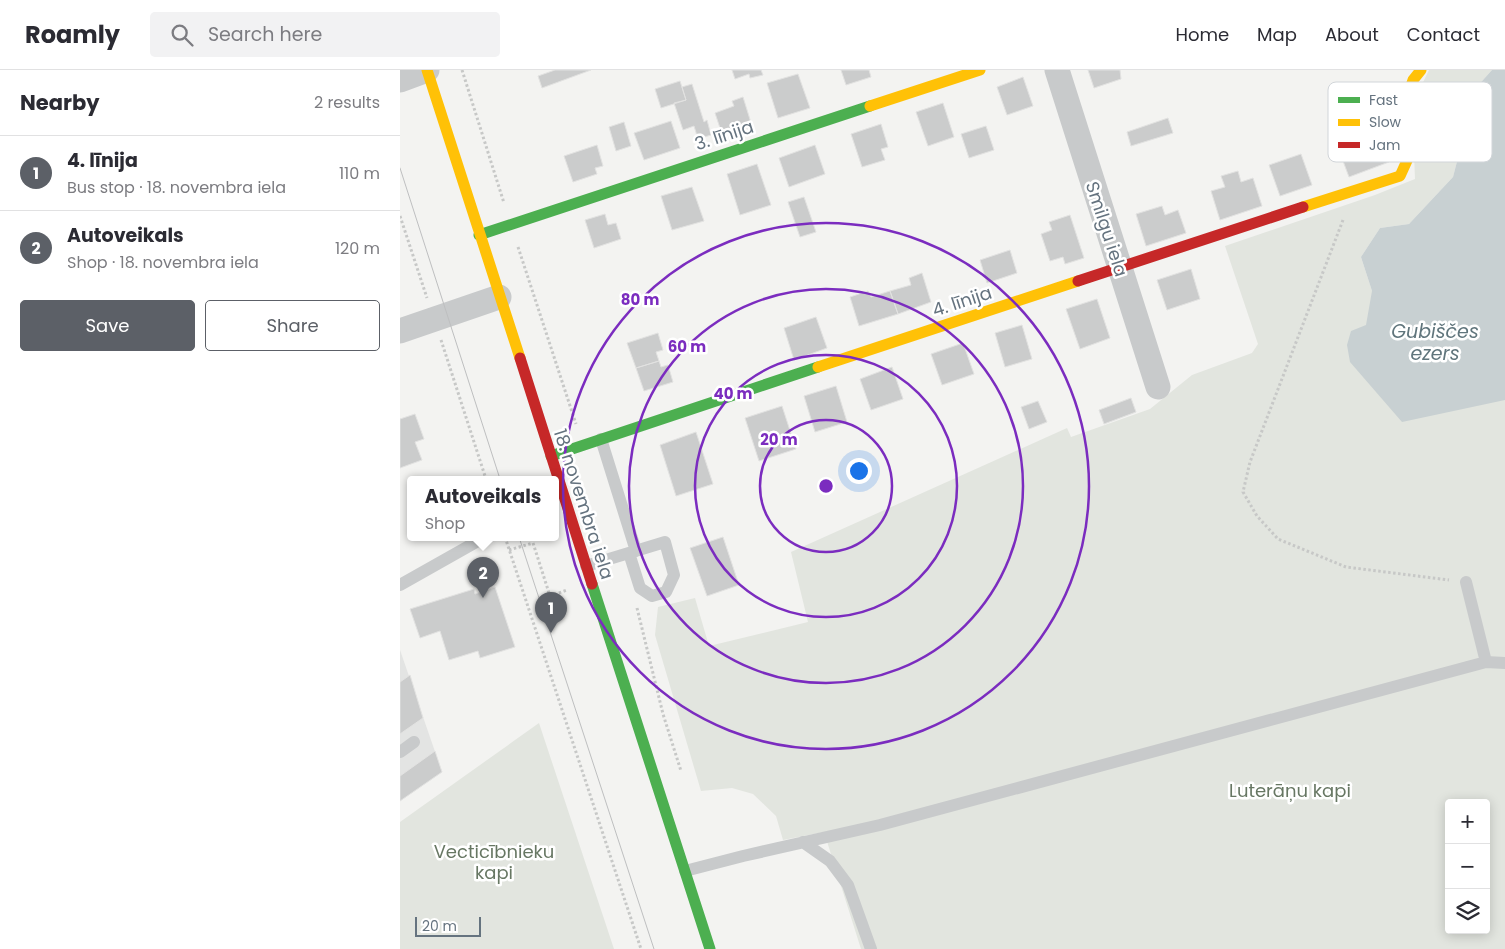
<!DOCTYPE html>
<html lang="en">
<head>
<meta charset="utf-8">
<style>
	:root { --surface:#fff; --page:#f2f2f3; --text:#2b2b33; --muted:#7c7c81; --line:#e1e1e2; --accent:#5c6067 }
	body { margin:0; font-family:Poppins,sans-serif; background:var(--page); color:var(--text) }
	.controls { position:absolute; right:15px; bottom:15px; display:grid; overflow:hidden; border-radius:5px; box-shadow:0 2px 12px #0003 }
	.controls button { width:45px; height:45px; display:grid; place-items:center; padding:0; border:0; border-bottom:1px solid var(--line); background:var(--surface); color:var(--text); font:25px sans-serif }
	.scale { position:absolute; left:15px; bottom:12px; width:66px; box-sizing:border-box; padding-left:5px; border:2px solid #65737f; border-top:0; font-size:14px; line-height:18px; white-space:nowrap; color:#65737f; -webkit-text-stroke:4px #fff; paint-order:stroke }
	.you { position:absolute; left:458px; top:400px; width:18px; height:18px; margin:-12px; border:4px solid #fff; border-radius:50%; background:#1a73e8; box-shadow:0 0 0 8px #1a73e833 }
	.badge { display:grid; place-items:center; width:32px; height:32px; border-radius:50%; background:var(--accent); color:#fff; font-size:16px; font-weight:700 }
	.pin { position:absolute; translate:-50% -41px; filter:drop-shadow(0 1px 2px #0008) }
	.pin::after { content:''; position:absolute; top:26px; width:18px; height:15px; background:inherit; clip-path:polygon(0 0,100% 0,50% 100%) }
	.popup { position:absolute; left:7px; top:406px; width:152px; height:65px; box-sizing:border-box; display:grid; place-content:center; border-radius:5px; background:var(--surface); filter:drop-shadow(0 1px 4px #0005); font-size:16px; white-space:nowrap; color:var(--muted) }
	.popup b { font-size:19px; color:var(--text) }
	.popup::after { content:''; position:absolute; left:50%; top:100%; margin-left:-10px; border:10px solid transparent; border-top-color:var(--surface) }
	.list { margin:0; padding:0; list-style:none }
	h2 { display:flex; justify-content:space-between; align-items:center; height:65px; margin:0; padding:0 20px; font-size:21px }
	h2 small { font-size:16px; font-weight:400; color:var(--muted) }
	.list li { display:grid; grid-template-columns:32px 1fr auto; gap:15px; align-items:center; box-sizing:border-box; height:75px; padding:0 20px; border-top:1px solid var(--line) }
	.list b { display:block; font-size:19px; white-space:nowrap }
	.list p { margin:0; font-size:16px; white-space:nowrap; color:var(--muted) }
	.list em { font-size:16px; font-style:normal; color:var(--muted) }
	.actions { display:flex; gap:10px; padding:15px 20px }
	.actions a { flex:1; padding:11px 0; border:1px solid var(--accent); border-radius:5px; text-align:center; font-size:18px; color:var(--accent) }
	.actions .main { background:var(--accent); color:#fff }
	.icon { flex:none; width:28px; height:28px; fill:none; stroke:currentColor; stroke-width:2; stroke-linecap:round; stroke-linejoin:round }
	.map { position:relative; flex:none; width:1105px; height:879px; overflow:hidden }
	header { display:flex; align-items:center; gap:30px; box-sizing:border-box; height:70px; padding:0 25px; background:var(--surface); border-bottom:1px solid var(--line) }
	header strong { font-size:24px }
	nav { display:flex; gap:28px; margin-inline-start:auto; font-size:18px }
	.search { width:350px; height:45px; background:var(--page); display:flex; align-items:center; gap:12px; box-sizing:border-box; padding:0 18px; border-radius:5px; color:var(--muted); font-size:19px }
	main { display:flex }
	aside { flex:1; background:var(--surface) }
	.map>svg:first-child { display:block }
	.built { fill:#e3e4e3 }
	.green { fill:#e2e5df; fill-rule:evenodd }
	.water { fill:#c8d0d2 }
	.building { fill:#cbcccc; stroke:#e2e2e1 }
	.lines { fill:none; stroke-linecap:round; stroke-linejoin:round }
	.path { stroke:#c7c8c7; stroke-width:3; stroke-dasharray:2.5 2.5; stroke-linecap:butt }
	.lane { stroke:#c8cacb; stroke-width:12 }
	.street { stroke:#c8cacb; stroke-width:25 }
	.fast { stroke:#4caf50; stroke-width:11 }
	.slow { stroke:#ffc107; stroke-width:11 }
	.jam { stroke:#c62828; stroke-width:11 }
	.tram { stroke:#bebfc0; stroke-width:1 }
	.ring { fill:none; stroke:#7b2cbf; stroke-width:2.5 }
	.labels { text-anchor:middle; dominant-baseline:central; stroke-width:5; stroke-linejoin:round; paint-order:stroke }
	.street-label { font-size:18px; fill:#65737f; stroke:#fff }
	.park-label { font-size:18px; fill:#677763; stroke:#fff }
	.water-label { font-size:19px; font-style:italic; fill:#60757c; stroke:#fff }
	.key { fill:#fff; stroke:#d1d5d9; stroke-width:1 }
	.key-label { font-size:14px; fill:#65737f }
	.centre { fill:#7b2cbf; stroke:#fff; stroke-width:2.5 }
	.ring-label { font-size:15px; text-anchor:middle; font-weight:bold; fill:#7b2cbf; stroke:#fff; stroke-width:5; stroke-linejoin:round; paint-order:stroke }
</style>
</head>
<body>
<header>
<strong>Roamly</strong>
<div class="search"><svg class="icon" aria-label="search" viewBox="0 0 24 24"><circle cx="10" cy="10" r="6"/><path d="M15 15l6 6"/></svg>Search here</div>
<nav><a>Home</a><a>Map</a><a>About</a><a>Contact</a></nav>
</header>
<main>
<aside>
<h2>Nearby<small>2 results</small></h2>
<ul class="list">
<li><span class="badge">1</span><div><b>4. līnija</b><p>Bus stop · 18. novembra iela</p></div><em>110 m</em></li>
<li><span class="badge">2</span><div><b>Autoveikals</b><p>Shop · 18. novembra iela</p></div><em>120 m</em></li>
</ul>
<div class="actions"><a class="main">Save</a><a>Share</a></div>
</aside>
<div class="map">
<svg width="1105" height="879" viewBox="0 0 1105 879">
	<rect width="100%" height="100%" fill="#f3f3f1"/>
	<!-- built -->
	<path class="built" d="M0,580l42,122 -42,29z"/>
	<!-- green -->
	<path class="green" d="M1029,0h63l-27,30 -10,2 3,-18 -13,39 16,23 -8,31 -44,47 -29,4 -19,29 11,34 133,92v566h-644l-37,-117 -41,8 -7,-24 -23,-22 -21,-6 -31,3 -46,-156 3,-28 37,-9 14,48 99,-24 -17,-70 276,-124 4,9 79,-28 42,-34 60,-22 6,-9 -33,-98 150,-51 40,-16 -3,-74zM1049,733h37v127h-37z
		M139,653l75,226h-214v-127z"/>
	<!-- water -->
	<path class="water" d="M1092,0h13v330l-103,22 -52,-60 -3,-17 4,-14 15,-6 6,-34 -11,-34 19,-29 29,-4 44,-47 8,-31 -16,-23 -18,5 -3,-7 10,-28 24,-9 -3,17 10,-1z"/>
	<!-- building -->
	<path class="building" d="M155,0h36l-49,18 -4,-12z
		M332,0h29l2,5 -13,3 -1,-4 -14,5z
		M441,0h28l2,7 -25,8z
		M688,0h32l1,9 -27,9z
		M398,4l12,34 -32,10 -11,-35z
		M623,7l10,29 -26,9 -10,-28z
		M280,11l6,19 -25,8 -6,-19z
		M292,14l12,38 3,-2 4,15 -13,4 -4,-13 -11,4 -9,-27 12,-3 -4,-13z
		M343,27l9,29 -18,7 -1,-2 -11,3 -7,-21 19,-7 -2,-5z
		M543,33l11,34 -26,9 -12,-34z
		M768,48l5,15 -42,13 -4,-14z
		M271,51l9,27 -36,12 -10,-27z
		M224,52l7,24 -15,5 -7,-24z
		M481,54l7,23 -7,2 4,11 -23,7 -11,-33z
		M586,56l8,24 -25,8 -8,-24z
		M978,61l11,31 -40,15 -12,-32z
		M197,75l6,21 -8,2 2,6 -24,8 -9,-26z
		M415,75l10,29 -36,13 -10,-29z
		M901,84l11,31 -32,11 -11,-31z
		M357,94l14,41 -31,10 -13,-41z
		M838,101l3,11 12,-4 9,28 -42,14 -9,-29 14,-4 -4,-11z
		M292,117l12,34 -32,9 -11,-34z
		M404,127l12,35 -16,5 -12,-35z
		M762,136l3,9 13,-5 8,23 -40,13 -10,-32z
		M205,144l3,11 8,-2 5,16 -27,9 -9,-28z
		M670,145l14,43 -19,6 -2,-7 -13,4 -9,-27 11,-4 -3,-8z
		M610,180l7,23 -30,10 -7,-23z
		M791,199l9,30 -33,11 -10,-30z
		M522,203l9,29 -33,12 -8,-23 21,-6 -2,-7z
		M468,221l3,6 19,-6 8,23 -39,12 -9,-29z
		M697,229l13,39 -30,11 -14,-40z
		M416,247l11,31 -33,12 -10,-32z
		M622,255l10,34 -27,8 -10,-34z
		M258,263l5,17 -7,2 3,9 -23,7 -9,-25z
		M563,273l11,31 -32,11 -11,-31z
		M259,291l2,6 7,-2 5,17 -29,9 -8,-23z
		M492,297l11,32 -32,11 -11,-31z
		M436,316l11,36 -32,10 -11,-36z
		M731,328l5,14 -32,12 -5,-14z
		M638,331l9,21 -18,7 -8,-22z
		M382,336l14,43 -37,12 -14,-43z
		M15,344l9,25 -9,3 7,18 -22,8v-49z
		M296,362l17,52 -37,12 -16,-51z
		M323,467l16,48 -32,11 -17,-48z
		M95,517l20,60 -35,11 -2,-7 -29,9 -9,-29 -20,7 -10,-29 64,-20 1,5z
		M10,605l13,43 -23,16v-52z
		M35,681l7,21 -42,29v-25z"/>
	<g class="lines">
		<!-- path -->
		<path class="path" d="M62,0l42,133
			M0,146l27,82
			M943,150l-93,242 -7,30 14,24 21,23 68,28 103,13
			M118,177l58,177
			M41,270l45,139
			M105,467l136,412
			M109,480l24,-7 17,53 17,-6
			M237,538l26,106 18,57"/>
		<!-- lane -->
		<path class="lane" d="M201,369l35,112
			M186,496l79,-24 9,33 -8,17 -14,4 -12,-8 -11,-35
			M1066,512l20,80 19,1
			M0,515l85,-48
			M0,682l14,-10
			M403,772l27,19 18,24 23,64
			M285,801l58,-15 137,-31 606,-163"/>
		<!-- street -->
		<path class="street" d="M657,0l101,317
			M0,10l27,-10
			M0,261l99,-34"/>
		<!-- fast -->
		<path class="fast" d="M79,165l391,-129
			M151,386l267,-89
			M192,514l118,365"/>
		<!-- slow -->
		<path class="slow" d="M27,0l93,288
			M470,36l110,-36
			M903,137l97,-31 10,-22 -5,-51 8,-23 8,-10
			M418,297l260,-86"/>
		<!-- jam -->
		<path class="jam" d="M678,211l225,-74
			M120,288l72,226"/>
		<!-- tram -->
		<path class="tram" d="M0,98l100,311
			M119,467l135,412"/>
	</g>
	<!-- distance rings -->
	<g class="ring">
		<circle cx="426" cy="416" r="66"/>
		<circle cx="426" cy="416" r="131"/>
		<circle cx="426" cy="416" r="197"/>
		<circle cx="426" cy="416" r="263"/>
	</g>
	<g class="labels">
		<!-- street labels -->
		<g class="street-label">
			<text transform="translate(324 65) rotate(-18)">3. līnija</text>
			<text transform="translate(707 159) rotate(72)">Smilgu iela</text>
			<text transform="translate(562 231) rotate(-18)">4. līnija</text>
			<text transform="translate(184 434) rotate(72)">18. novembra iela</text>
		</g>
		<!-- park labels -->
		<g class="park-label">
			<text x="890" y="720">Luterāņu kapi</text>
			<text x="94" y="781">Vecticībnieku<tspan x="94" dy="21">kapi</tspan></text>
		</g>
		<!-- water labels -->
		<g class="water-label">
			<text x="1035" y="261">Gubiščes<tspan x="1035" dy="22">ezers</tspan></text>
		</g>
	</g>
	<!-- legend -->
	<rect x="928" y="12" width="164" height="80" rx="8" class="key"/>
	<rect x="938" y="27" width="22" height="6" fill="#4caf50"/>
	<rect x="938" y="49" width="22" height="7" fill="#ffc107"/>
	<rect x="938" y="72" width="22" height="6" fill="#c62828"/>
	<g class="key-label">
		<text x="969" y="35">Fast</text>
		<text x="969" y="57">Slow</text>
		<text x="969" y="80">Jam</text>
	</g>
	<circle cx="426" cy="416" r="8" class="centre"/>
	<g class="ring-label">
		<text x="240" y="235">80 m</text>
		<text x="287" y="282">60 m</text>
		<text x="333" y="329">40 m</text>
		<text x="379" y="375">20 m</text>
	</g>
</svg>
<div class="controls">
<button>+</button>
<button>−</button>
<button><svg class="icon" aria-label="layers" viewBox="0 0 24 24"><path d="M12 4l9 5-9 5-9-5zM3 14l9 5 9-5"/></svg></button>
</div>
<div class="scale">20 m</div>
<div class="you"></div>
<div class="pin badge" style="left:151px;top:563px">1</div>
<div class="pin badge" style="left:83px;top:528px">2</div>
<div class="popup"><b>Autoveikals</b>Shop</div>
</div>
</main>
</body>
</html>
